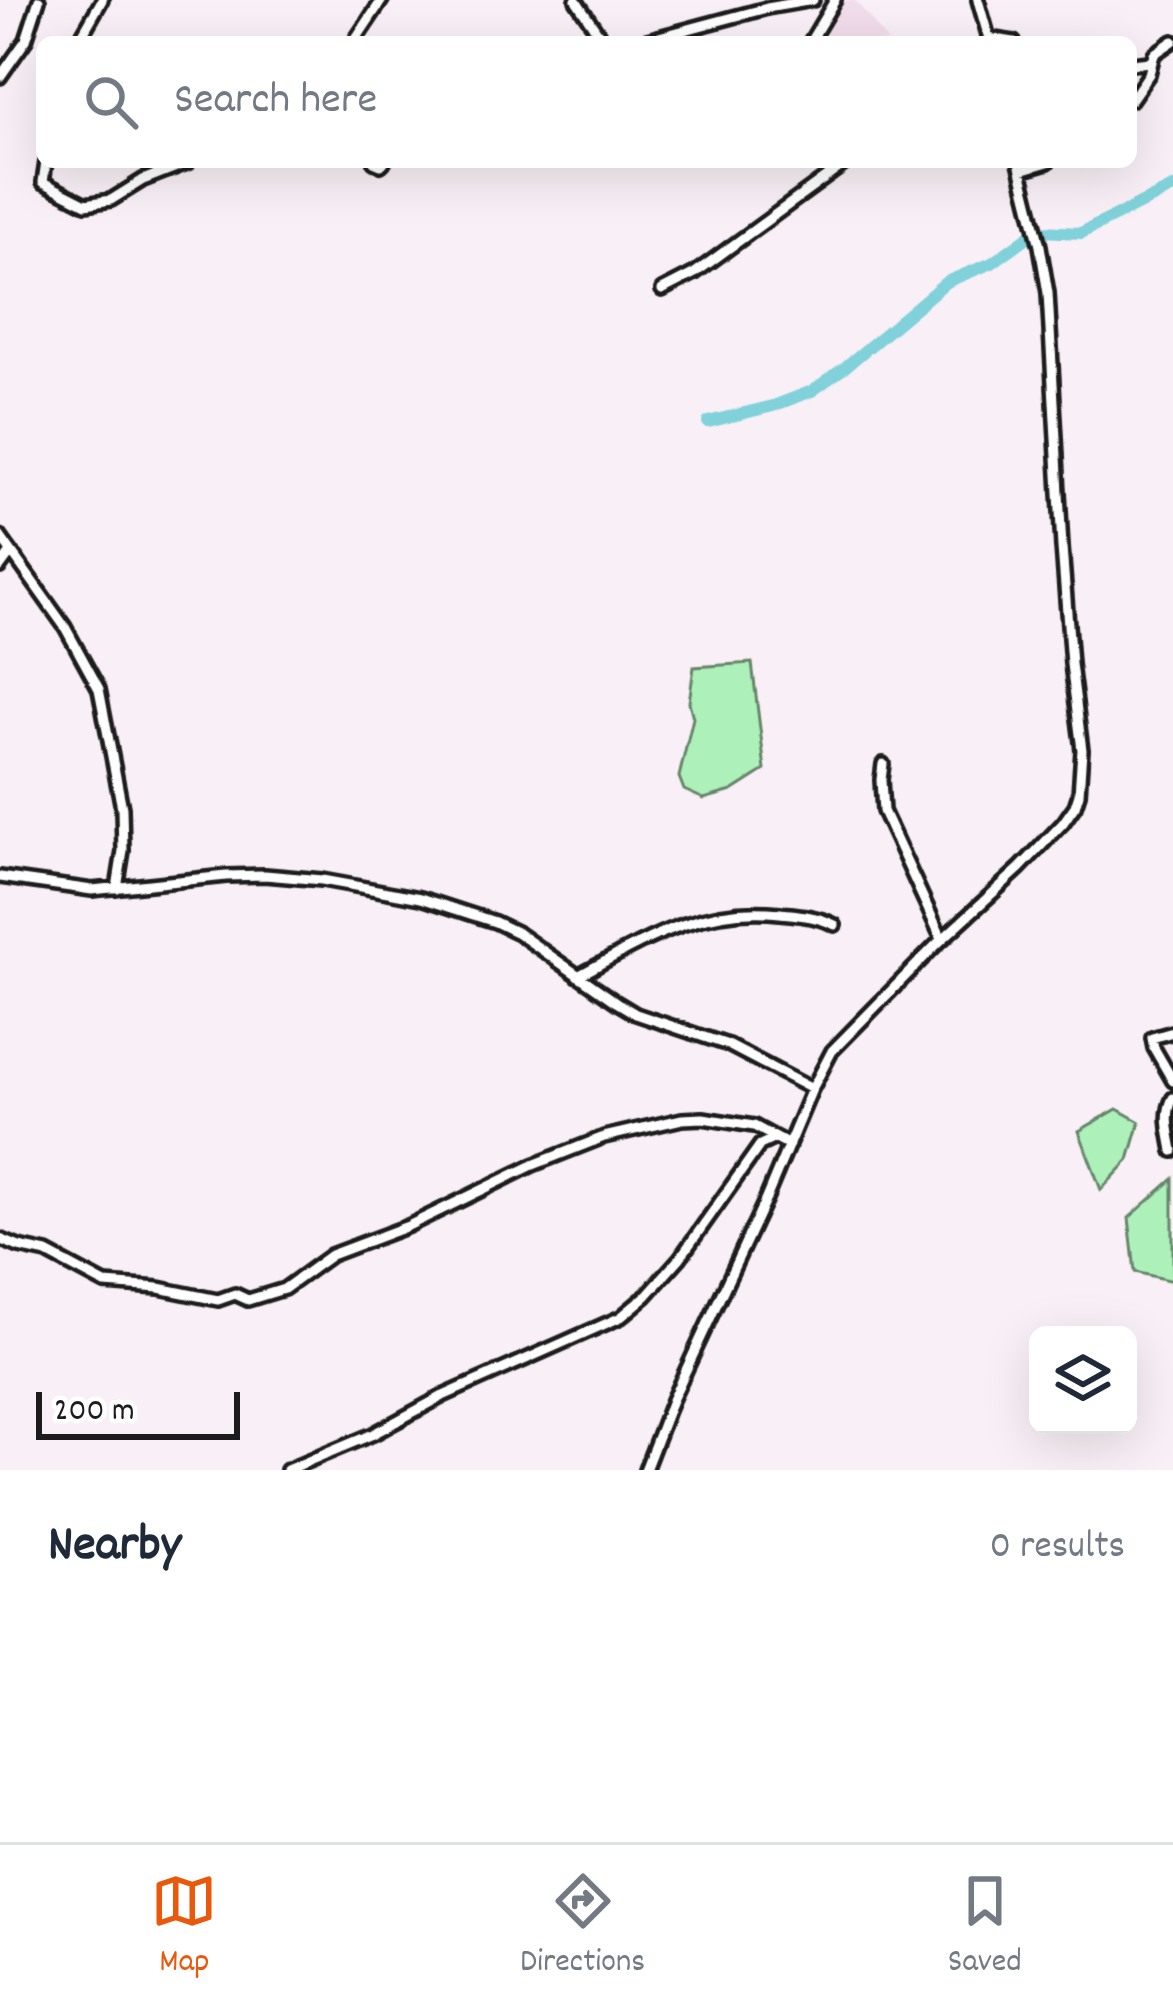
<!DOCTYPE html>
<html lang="en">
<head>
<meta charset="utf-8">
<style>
	:root { --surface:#fff; --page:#f2f2f3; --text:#1f2937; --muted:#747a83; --line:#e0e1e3; --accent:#ea580c }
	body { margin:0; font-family:Dekko,sans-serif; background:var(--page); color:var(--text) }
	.controls { position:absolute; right:36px; bottom:36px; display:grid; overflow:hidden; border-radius:18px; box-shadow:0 12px 48px #0002 }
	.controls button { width:108px; height:108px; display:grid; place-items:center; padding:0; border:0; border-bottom:3px solid var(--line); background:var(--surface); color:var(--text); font:60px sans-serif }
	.scale { position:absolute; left:36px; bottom:30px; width:204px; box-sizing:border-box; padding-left:12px; border:6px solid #1c1c1c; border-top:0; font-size:33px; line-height:42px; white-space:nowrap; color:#1c1c1c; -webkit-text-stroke:9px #fff; paint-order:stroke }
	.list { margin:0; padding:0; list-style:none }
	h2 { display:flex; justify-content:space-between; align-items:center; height:156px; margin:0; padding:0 48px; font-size:51px }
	h2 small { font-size:39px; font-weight:400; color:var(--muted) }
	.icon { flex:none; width:66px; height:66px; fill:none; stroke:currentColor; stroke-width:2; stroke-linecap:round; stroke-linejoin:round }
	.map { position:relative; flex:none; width:1173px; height:1470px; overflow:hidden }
	.search { position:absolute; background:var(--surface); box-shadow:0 12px 48px #0002; left:36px; right:36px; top:36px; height:132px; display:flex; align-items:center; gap:30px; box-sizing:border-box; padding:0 42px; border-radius:18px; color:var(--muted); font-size:45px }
	.sheet { height:372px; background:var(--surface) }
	nav { display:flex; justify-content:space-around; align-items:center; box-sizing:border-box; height:168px; border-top:3px solid var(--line); background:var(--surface); font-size:33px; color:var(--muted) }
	nav a { display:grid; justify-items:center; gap:6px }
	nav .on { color:var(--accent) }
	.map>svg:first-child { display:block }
	.built { fill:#f1dcec }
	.green { fill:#aef0ba; stroke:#65866b; stroke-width:3 }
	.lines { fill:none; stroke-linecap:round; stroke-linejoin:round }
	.river { stroke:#80d1d9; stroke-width:12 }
	.minor-casing { stroke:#1c1c1c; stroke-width:18 }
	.minor { stroke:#fff; stroke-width:9 }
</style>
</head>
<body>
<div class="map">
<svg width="1173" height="1470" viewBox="0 0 1173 1470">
	<rect width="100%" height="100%" fill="#f9eff6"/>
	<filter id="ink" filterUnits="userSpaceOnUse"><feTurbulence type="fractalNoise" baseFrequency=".00833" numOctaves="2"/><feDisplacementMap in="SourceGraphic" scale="24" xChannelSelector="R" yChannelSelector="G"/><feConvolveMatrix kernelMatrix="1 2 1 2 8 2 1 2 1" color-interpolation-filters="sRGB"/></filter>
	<g filter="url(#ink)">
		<!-- built -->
		<path class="built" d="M855,0l33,42h-56l-9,-13 14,-28z"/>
		<!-- green -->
		<path class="green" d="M752,663l13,107 -33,21 -28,8 -20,-9 -5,-13 14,-59 -4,-16 5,-35z
			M1117,1109l23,13 -11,38 -28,30 -22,-59z
			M1173,1179v102l-38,-9 -6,-54z"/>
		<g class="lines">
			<!-- river -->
			<path class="river" d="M1041,231l40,2 92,-45
				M708,422l65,-16 39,-15 32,-23 102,-86 46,-19 41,-30"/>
			<defs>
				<path id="minor" d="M576,0l28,42
					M978,0l12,42
					M988,38l26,4
					M78,42l24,-42
					M354,42l28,-42
					M640,42l127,-34 46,-8
					M810,42l25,-42
					M1131,64l19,-2
					M0,77l26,-37 13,-40
					M1131,100l18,-26 5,-20 19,-13
					M46,162l-3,20 43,22 25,-4 32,-20 46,-18
					M374,162l7,3 3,-3
					M1021,170l27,-8
					M662,290l33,-17 152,-111
					M0,536l65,91 34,62 23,119 1,43 -6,37
					M0,567l11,-15
					M883,764l-2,16 2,31 59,128
					M0,877l92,13 134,-14 39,-1 57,5 99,18 74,24 23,11 98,69 20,12 92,31 84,44
					M578,976c67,-36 124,-72 202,-63 20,2 37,3 55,12
					M1173,1032l-21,6 2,10 19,33
					M1173,1098c-9,17 -3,34 0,53
					M0,1239l19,8 28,6 58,31 54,4 59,12 17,-6 13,6 36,-11 47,-34 77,-29 125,-61 71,-28 78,-18 21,-1 51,8 35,19
					M287,1470l86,-36 70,-38 178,-79 25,-21 34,-38 80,-113 15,-7
					M645,1470l27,-70 93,-199 47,-112 20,-38 104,-106 84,-77 43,-45 12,-17 4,-12 3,-44 -11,-86 -9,-117 -14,-254 -8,-47 -21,-84"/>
			</defs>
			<!-- minor casing -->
			<use href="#minor" class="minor-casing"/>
			<!-- minor -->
			<use href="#minor" class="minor"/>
		</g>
	</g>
</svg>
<div class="controls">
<button><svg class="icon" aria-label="layers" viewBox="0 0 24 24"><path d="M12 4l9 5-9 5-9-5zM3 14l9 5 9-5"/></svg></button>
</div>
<div class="scale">200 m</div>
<div class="search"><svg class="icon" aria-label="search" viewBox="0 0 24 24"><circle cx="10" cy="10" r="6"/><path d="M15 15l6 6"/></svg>Search here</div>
</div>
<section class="sheet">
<h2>Nearby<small>0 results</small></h2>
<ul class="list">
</ul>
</section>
<nav>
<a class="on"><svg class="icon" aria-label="map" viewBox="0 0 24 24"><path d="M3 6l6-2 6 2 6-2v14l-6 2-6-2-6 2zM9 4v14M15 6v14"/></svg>Map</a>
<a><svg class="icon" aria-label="directions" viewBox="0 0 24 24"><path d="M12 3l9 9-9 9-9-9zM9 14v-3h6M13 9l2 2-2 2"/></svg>Directions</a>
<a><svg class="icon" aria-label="saved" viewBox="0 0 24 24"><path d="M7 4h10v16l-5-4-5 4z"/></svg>Saved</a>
</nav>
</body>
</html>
